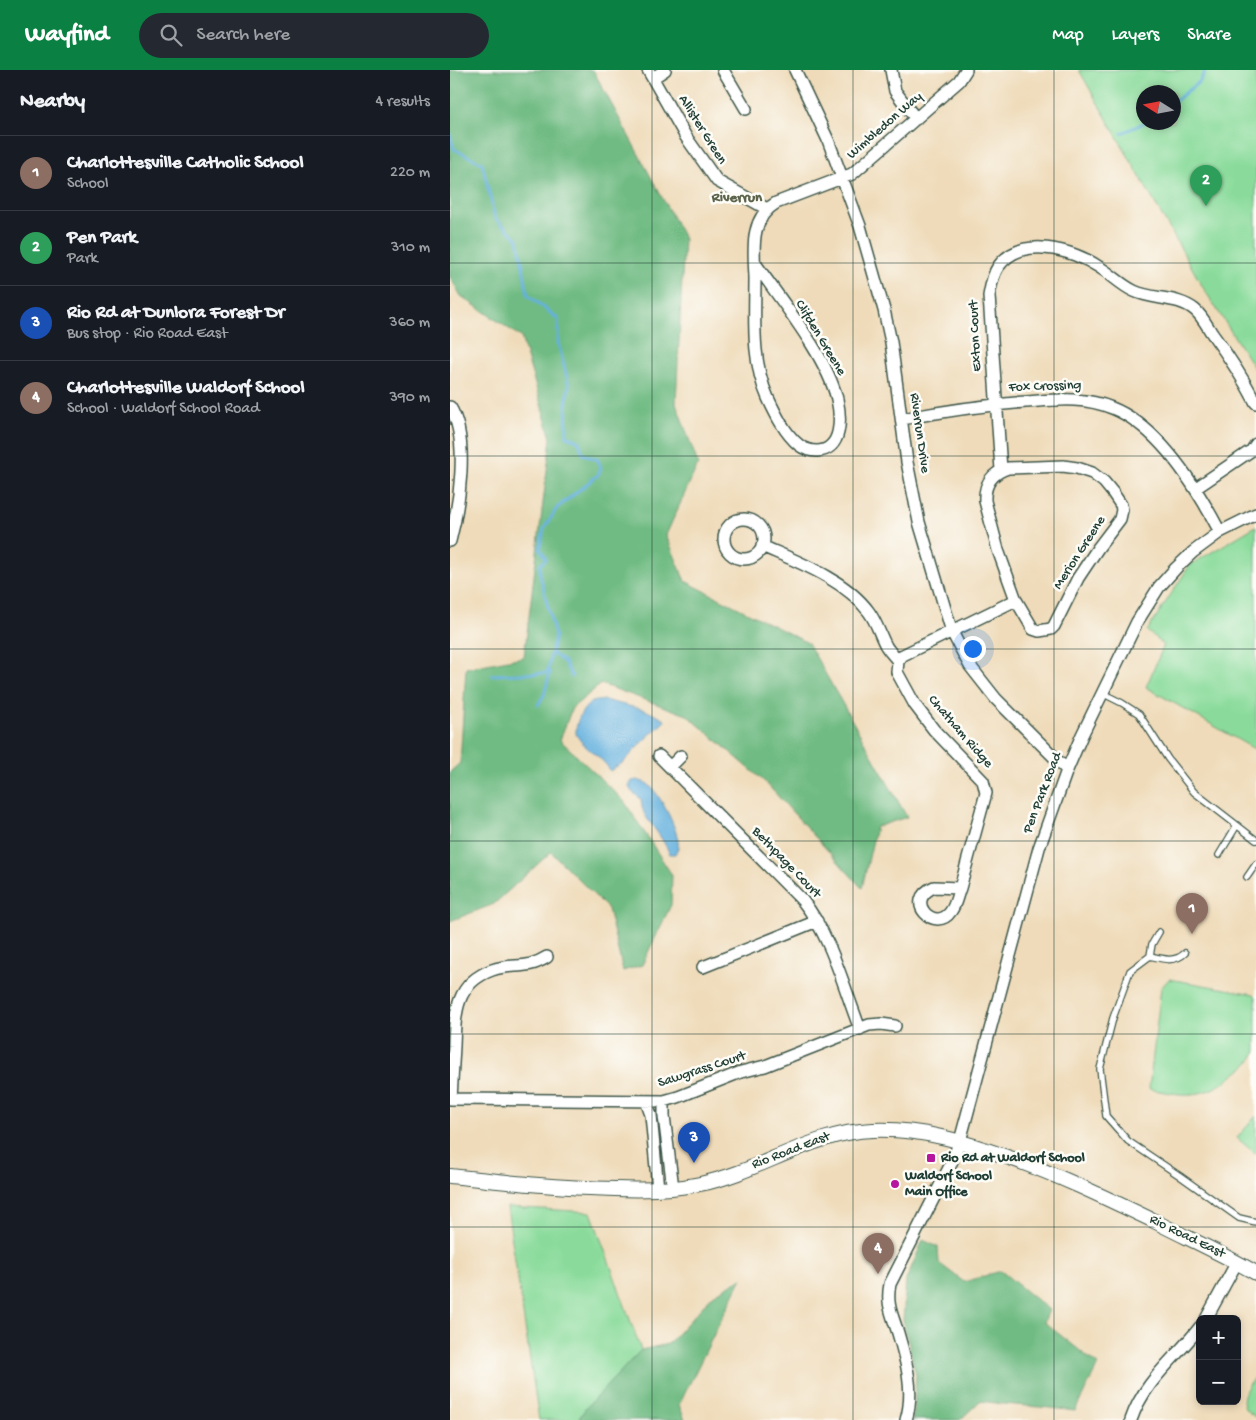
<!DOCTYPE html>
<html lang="en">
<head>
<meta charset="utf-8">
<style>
	:root { --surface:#171b24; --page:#242831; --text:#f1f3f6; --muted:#9ea1a6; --line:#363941; --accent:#0b8043 }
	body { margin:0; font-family:"Gochi Hand",sans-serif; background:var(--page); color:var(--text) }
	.controls { position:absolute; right:15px; bottom:15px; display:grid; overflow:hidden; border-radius:8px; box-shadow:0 2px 8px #0003 }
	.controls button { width:45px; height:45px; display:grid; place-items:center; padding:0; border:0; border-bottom:1px solid var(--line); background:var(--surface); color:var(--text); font:25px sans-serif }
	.compass { position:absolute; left:686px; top:15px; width:45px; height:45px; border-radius:50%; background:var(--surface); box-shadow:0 2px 8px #0003; rotate:281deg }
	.you { position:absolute; left:522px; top:578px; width:18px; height:18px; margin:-12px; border:4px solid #fff; border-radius:50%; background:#1a73e8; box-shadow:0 0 0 8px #1a73e833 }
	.badge { display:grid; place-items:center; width:32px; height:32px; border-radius:50%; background:var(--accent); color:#fff; font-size:16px; font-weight:700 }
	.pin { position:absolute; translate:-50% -41px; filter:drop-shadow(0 1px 2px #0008) }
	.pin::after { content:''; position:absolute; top:26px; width:18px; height:15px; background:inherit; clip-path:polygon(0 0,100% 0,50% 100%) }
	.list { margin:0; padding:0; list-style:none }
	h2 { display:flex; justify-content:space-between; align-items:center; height:65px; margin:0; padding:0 20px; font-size:21px }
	h2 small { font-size:16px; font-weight:400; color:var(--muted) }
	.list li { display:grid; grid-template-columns:32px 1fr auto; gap:15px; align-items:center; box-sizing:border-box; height:75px; padding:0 20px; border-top:1px solid var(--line) }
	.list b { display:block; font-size:19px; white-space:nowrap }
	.list p { margin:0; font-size:16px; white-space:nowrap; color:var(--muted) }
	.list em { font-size:16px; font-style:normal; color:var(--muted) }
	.icon { flex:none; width:28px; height:28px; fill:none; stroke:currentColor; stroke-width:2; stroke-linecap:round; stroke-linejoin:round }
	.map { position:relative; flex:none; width:806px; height:1350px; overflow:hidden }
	header { display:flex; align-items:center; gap:30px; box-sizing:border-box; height:70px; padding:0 25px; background:var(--accent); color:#fff }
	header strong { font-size:24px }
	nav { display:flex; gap:28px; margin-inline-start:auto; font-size:18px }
	.search { width:350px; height:45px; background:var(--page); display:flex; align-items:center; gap:12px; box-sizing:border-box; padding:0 18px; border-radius:28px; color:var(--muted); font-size:19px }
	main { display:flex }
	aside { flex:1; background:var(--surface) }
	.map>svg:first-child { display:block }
	.green { fill:#8adb9b; stroke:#548c68; fill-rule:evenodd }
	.forest { fill:#6fbb83; stroke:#477c5c }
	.water { fill:#65b1de; stroke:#427789 }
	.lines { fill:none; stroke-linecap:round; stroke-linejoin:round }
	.stream { stroke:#65b1de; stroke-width:3 }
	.service-casing { stroke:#3e5548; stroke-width:8 }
	.minor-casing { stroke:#3e5548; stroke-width:14 }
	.tertiary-casing { stroke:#3e5548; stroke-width:16 }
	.service { stroke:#fff; stroke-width:5.5 }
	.minor { stroke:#fff; stroke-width:11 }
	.tertiary { stroke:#fff; stroke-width:14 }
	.grid { fill:none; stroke:#1f3d34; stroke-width:1; stroke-opacity:0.55 }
	.poi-dot { fill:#b5179e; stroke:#fdfcf7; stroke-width:2 }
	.labels { text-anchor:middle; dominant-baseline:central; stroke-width:5; stroke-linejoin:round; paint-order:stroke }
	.street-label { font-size:14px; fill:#1f3d34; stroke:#fdfcf7 }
	.poi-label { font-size:14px; font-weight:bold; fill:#1f3d34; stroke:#fdfcf7; text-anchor:start }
	.neighbourhood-label { font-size:15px; font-weight:bold; fill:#5d644c; stroke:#fdfcf7 }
</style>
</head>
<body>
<header>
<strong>Wayfind</strong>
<div class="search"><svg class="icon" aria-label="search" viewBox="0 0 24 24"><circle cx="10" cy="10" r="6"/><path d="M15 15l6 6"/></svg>Search here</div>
<nav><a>Map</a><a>Layers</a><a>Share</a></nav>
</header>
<main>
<aside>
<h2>Nearby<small>4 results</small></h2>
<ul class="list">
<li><span class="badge" style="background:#8d6e63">1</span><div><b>Charlottesville Catholic School</b><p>School</p></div><em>220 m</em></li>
<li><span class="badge" style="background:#2e9e5b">2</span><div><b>Pen Park</b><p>Park</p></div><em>310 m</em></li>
<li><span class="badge" style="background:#1a4fb4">3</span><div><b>Rio Rd at Dunlora Forest Dr</b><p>Bus stop · Rio Road East</p></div><em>360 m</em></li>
<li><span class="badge" style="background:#8d6e63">4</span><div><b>Charlottesville Waldorf School</b><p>School · Waldorf School Road</p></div><em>390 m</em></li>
</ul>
</aside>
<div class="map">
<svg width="806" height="1350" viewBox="0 0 806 1350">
	<rect width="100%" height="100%" fill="#fdfcf7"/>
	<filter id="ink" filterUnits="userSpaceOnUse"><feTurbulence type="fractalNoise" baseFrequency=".02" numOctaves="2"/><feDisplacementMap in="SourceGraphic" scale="10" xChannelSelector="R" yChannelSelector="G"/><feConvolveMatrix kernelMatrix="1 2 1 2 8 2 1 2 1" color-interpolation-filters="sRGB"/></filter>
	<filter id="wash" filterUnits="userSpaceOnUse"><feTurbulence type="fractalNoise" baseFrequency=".0096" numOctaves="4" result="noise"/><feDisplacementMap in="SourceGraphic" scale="20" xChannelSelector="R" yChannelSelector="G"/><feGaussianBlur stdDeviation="1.12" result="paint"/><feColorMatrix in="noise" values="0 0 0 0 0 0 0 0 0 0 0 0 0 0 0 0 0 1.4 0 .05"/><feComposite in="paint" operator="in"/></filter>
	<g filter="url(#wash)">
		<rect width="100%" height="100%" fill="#efdbba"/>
		<!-- green -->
		<path class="green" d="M629,0h177v301l-52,-82zM724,22v30h-30v-30z
			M806,456v224l-110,-63 18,-42 -17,-14 43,-66z
			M719,909l85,15 2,3c0,13 0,43 0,54 -3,9 -10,15 -17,20 -33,28 -50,26 -90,18l12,-101z
			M806,1046v38l-19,-16z
			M57,1137l84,5 50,138 -55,58 -8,12h-39z
			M806,1305v43c-3,-3 -8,-6 -10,-8 -8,-12 3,-26 10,-35z"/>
		<!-- forest -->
		<path class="forest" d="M0,0h143l91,168 -8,165 22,61 -32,71 19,46 123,62 99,174 -31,10 -14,61 -97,-106 -78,-67 -86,-31 -29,24 -12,32 64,61 48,74 -1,30 -29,60 -19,6 -15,-62 -57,-57 -57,52 -44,17v-149l10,-9 6,-95 58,-11 27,-219 -30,-101 -60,-41 -11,-19z
			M473,1170l15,7 1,16 25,19 37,-11 48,39 -5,12 54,43 -23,46c-32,-5 -63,-5 -95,-10l-20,19h-48l2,-7 2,-39 -13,-53 3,-41z
			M292,1208l-63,127 6,15h-107l8,-12 55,-58 27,-6 45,-49z"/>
		<!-- water -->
		<path class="water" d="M154,630l41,10 19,9 1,2 -23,21 -18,20 -14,9c-7,-15 -26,-21 -34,-37 -1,-11 6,-26 16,-32 3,-1 8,-1 12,-2z
			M187,710c3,1 8,2 11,4 11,8 33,50 30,63 0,3 -2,5 -3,7h-5c-4,-8 -8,-15 -13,-22 -9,-13 -15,-17 -16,-33l-10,-8 -2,-5 3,-5z"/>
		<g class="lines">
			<!-- stream -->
			<path class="stream" d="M724,32l26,-21 6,-11
				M672,63l24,-11
				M0,64l4,15 28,14 13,55 23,21 10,56 30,24v24l11,42 -3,19 1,32 12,5 4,13 15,6 3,8 -3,7 -41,33 -13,21 -4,19 6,11 -6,6v9l15,62 -8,37 -55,2
				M102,583l12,9 8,15
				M88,635l6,-10 6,-23 -3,1"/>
		</g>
	</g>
	<g filter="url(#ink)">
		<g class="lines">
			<defs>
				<path id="service" d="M652,623l20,10 17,11 29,45 26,33 62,48
					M769,785l18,-30
					M797,807l9,-13
					M709,862l-7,12 -2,12c12,3 25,7 35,-3
					M700,886l-20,15 -17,47 -13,51 6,47 22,25 52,35 59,42 17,4"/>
				<path id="minor" d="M198,0l38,67 31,44 50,28
					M273,0l23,39
					M345,0l33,70 32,86 24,84 7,32 16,120 12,60 33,110 18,34 26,33 71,71
					M441,0l4,21 21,28
					M203,8l12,-8
					M305,193c26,38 71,92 82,136 4,18 6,51 -20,52 -7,0 -13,-2 -18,-6 -14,-11 -24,-32 -31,-47 -17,-38 -13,-80 -13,-120 -1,-28 -6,-59 21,-75l76,-29 107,-93 7,-11
					M0,337c20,32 9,100 0,134
					M452,349c41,-8 82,-14 124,-17 29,-2 58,-6 86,6 48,19 85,80 108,124
					M613,396l14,2 15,5 12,9 9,11 8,12 1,5 -2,9 -22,29 -20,30 -24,48 -3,3 -12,2 -6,-2 -17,-29 -18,-50 -13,-49c-1,-17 7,-28 23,-33z
					M551,400l-12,-174c2,-10 3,-20 9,-29 22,-32 74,-18 101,0 12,7 22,18 35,24 19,9 44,5 61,19 7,6 11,14 16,22 16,22 32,46 45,71
					M746,418l56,-38 4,-6
					M274 469a20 20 0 1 1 40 0a20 20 0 1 1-40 0Z
					M312,476c36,16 83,33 107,66 8,11 11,23 17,34 3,5 8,10 12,15l-1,11 18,33 19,25 49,51 3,12 -26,95
					M448,591l5,-6 113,-55
					M209,686l143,144c29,36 41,85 58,129
					M220,697l11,-11
					M484,817l26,1c-3,7 -4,16 -9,23 -15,23 -49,-10 -17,-24z
					M253,897l114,-46
					M0,1029l214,2 14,-4 63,-25 24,-6 104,-41 12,-1 14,2
					M1,1029c1,-18 2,-36 3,-53 1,-34 2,-63 38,-76 21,-8 33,1 55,-13
					M196,1031l5,14 7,74
					M214,1031v15l9,72
					M756,1249l31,-57
					M456,1350c9,-29 0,-60 -8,-87 -6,-19 -12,-29 -8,-49l60,-118 10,-25 79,-293 28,-78 15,-35 55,-113 22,-35 17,-19 17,-16 27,-20 36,-18
					M681,1350c13,-39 45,-62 69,-93"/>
				<path id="tertiary" d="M0,1106c55,6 110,12 165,13 28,1 57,1 85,-5 60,-12 111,-52 173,-54 48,-2 92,12 137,28 48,17 94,39 140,61 35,18 71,34 106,54"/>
			</defs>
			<!-- service casing -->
			<use href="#service" class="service-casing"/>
			<!-- minor casing -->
			<use href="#minor" class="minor-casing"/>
			<!-- tertiary casing -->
			<use href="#tertiary" class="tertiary-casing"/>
			<!-- service -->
			<use href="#service" class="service"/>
			<!-- minor -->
			<use href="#minor" class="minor"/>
			<!-- tertiary -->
			<use href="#tertiary" class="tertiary"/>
		</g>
	</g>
	<!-- grid -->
	<path class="grid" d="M202,0v1350M403,0v1350M604,0v1350M0,193h806M0,386h806M0,579h806M0,771h806M0,964h806M0,1157h806"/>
	<!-- markers -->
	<g class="poi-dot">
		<rect x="476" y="1083" width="10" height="10" rx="2.5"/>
		<circle cx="445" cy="1114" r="5"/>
	</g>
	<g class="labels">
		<!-- street labels -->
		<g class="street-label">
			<text transform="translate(435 56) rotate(-41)">Wimbledon Way</text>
			<text transform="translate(252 60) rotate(58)">Allister Green</text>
			<text transform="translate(526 266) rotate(-93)">Exton Court</text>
			<text transform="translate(370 268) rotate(59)">Clifden Greene</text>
			<text transform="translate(595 317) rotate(-2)">Fox Crossing</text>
			<text transform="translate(469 363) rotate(82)">Riverrun Drive</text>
			<text transform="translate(630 483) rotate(-57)">Merion Greene</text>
			<text transform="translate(510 662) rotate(49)">Chatham Ridge</text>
			<text transform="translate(593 723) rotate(-69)">Pen Park Road</text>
			<text transform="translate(336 793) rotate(46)">Bethpage Court</text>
			<text transform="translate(252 1000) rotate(-18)">Sawgrass Court</text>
			<text transform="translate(341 1081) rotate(-21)">Rio Road East</text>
			<text transform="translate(737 1167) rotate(26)">Rio Road East</text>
		</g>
		<!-- poi labels -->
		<g class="poi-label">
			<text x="491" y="1088">Rio Rd at Waldorf School</text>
			<text x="455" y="1106">Waldorf School<tspan x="455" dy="16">Main Office</tspan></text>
		</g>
		<!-- neighbourhood labels -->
		<g class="neighbourhood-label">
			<text x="287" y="128">Riverrun</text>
		</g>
	</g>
</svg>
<div class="controls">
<button>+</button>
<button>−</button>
</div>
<svg class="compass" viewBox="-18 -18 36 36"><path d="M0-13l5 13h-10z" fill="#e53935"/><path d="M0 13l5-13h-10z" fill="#9ea1a6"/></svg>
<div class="you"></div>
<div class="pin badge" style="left:742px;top:864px;background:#8d6e63">1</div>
<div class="pin badge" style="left:756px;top:136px;background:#2e9e5b">2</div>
<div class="pin badge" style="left:244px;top:1093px;background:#1a4fb4">3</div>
<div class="pin badge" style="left:428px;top:1204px;background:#8d6e63">4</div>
</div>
</main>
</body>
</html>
